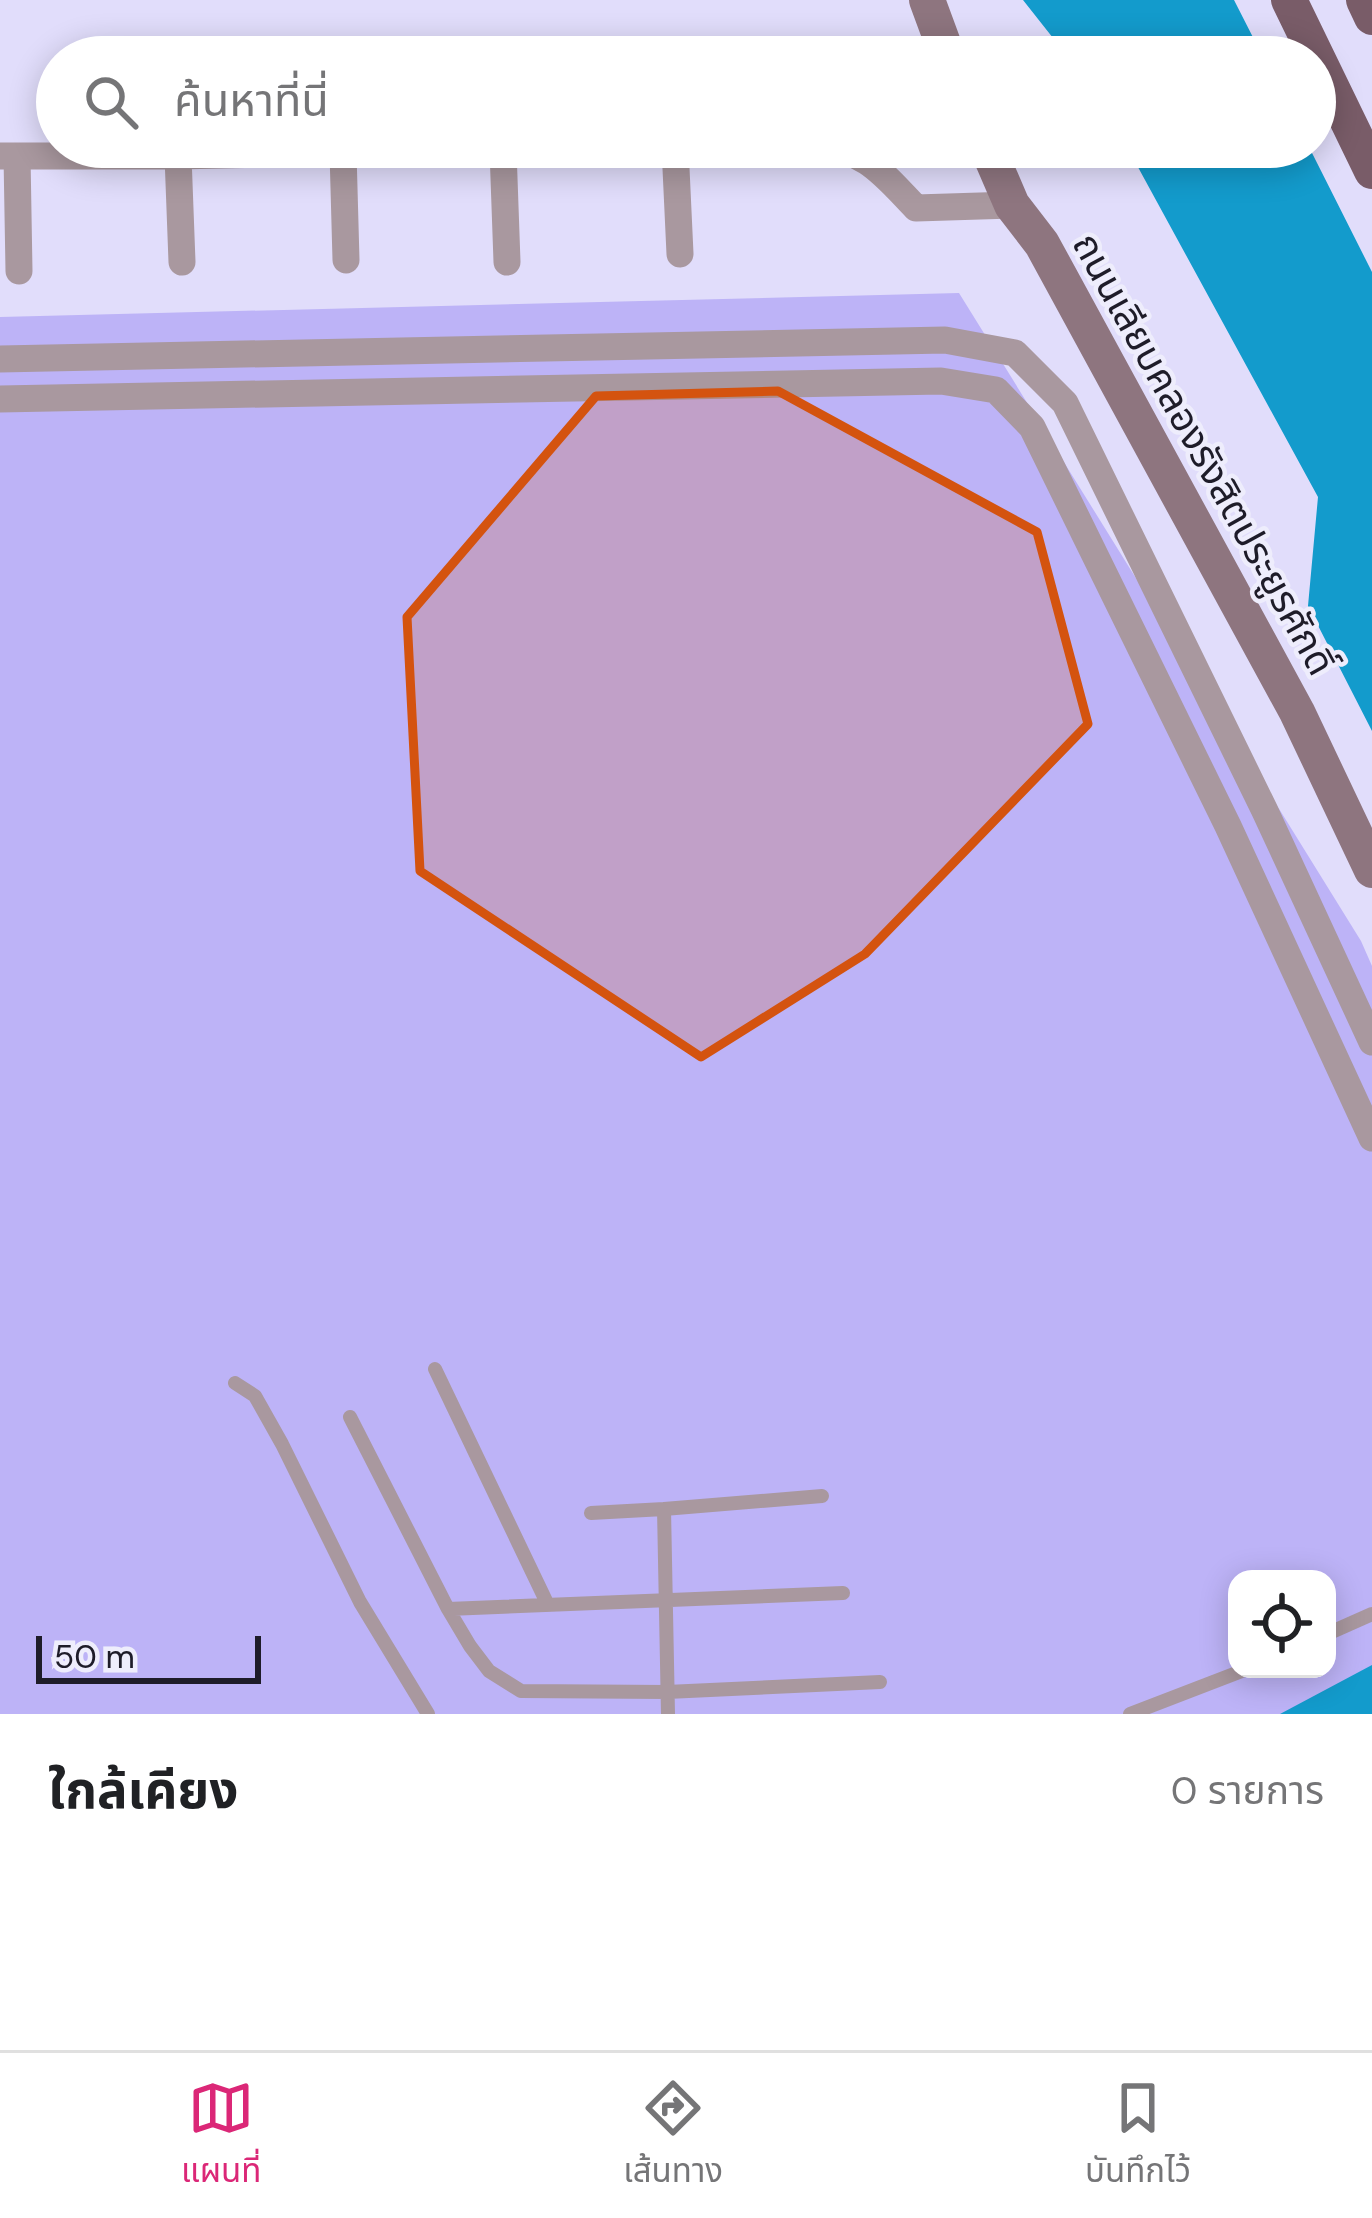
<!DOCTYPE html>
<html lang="th">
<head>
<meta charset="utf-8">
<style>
	:root { --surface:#fff; --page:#f2f2f2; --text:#202124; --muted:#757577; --line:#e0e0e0; --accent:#db2777 }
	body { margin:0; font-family:"DM Sans","Noto Sans Thai",sans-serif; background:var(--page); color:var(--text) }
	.controls { position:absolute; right:36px; bottom:36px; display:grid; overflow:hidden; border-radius:24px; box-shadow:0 6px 30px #0003 }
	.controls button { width:108px; height:108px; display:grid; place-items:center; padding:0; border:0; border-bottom:3px solid var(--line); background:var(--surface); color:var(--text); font:60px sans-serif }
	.scale { position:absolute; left:36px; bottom:30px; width:225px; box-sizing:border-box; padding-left:12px; border:6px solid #1e1c29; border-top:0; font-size:33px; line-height:42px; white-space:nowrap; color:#1e1c29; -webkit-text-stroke:9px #eeedfc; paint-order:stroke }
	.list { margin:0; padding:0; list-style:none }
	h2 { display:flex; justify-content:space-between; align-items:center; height:156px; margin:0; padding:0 48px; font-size:51px }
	h2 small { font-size:39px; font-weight:400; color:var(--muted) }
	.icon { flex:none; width:66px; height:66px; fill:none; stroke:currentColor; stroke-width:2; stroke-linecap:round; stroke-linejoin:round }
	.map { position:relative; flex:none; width:1372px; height:1714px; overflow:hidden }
	.search { position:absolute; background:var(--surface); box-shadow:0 6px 30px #0003; left:36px; right:36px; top:36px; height:132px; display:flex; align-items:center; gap:30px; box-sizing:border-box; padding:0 42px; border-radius:66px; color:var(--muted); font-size:45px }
	.sheet { height:336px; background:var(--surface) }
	nav { display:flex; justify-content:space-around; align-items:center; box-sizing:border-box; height:168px; border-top:3px solid var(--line); background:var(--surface); font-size:33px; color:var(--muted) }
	nav a { display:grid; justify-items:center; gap:6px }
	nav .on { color:var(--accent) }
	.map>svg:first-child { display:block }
	.green { fill:#bdb3f7; fill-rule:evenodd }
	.water { fill:#139bcc }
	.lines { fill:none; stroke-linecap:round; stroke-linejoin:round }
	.lane { stroke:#a9989f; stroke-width:14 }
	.street { stroke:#a9989f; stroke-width:27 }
	.secondary { stroke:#8e757f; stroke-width:36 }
	.primary { stroke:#795c68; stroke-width:36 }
	.marked { fill:#d4530f; fill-opacity:0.2; stroke:#d4530f; stroke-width:9; stroke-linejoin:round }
	.labels { text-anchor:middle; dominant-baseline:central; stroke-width:9; stroke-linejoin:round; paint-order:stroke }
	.street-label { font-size:39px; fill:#1e1c29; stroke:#eeedfc }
</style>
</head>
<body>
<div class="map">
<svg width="1372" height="1714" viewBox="0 0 1372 1714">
	<rect width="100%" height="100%" fill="#e1ddfb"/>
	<!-- green -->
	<path class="green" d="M959,293l402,648 11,25v748h-1372v-1397zM1237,1579h90v90h-90z"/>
	<!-- water -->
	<path class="water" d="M1023,0h211l29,57h-195z
		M1127,147h182l63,125v459l-64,-125 10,-109z
		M1372,1665v49h-92z"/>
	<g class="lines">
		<!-- lane -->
		<path class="lane" d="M435,1369l113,236
			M235,1383l20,13 27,48 78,158 68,112
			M350,1417l98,192 22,37 19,25 32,20 146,1 213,-10
			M591,1513l73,-4
			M448,1609l395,-16
			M1327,1634l45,-20
			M668,1714l-4,-205 158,-13
			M1130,1714l117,-45"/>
		<!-- street -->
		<path class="street" d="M675,147l5,107
			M816,147c49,1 68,28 100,61l96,-3
			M503,150l4,112
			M343,152l3,108
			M0,156h178l425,-9
			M17,156l2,115
			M178,156l4,106
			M0,359l945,-19 70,13 50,50 199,406 108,233
			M0,399l941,-18 55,9 36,37 196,399 144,312"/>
		<!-- secondary -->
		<path class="secondary" d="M927,0l21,57
			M987,147l25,58 30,39 255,468 75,158"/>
		<!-- primary -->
		<path class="primary" d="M1289,0l83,171
			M1364,0l8,17"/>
	</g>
	<!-- marked area -->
	<path class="marked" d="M778,391l259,141 51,192 -223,230 -164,103 -281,-186 -13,-254 189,-221z"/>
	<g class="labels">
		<!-- street labels -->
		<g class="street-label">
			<text transform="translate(1204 454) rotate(61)">ถนนเลียบคลองรังสิตประยูรศักดิ์</text>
		</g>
	</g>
</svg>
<div class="controls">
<button><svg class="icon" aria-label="locate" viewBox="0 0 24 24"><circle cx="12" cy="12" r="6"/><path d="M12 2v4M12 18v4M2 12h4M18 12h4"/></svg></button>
</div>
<div class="scale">50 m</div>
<div class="search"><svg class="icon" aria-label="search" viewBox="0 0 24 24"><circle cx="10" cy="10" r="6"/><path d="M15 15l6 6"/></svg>ค้นหาที่นี่</div>
</div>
<section class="sheet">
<h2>ใกล้เคียง<small>0 รายการ</small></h2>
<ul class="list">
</ul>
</section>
<nav>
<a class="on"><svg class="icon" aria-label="map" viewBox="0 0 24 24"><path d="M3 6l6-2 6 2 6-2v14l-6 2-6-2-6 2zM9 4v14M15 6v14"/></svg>แผนที่</a>
<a><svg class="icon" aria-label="directions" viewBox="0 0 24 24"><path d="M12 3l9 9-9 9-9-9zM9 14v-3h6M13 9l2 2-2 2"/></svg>เส้นทาง</a>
<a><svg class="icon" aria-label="saved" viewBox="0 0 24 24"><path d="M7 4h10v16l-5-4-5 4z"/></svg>บันทึกไว้</a>
</nav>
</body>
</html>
